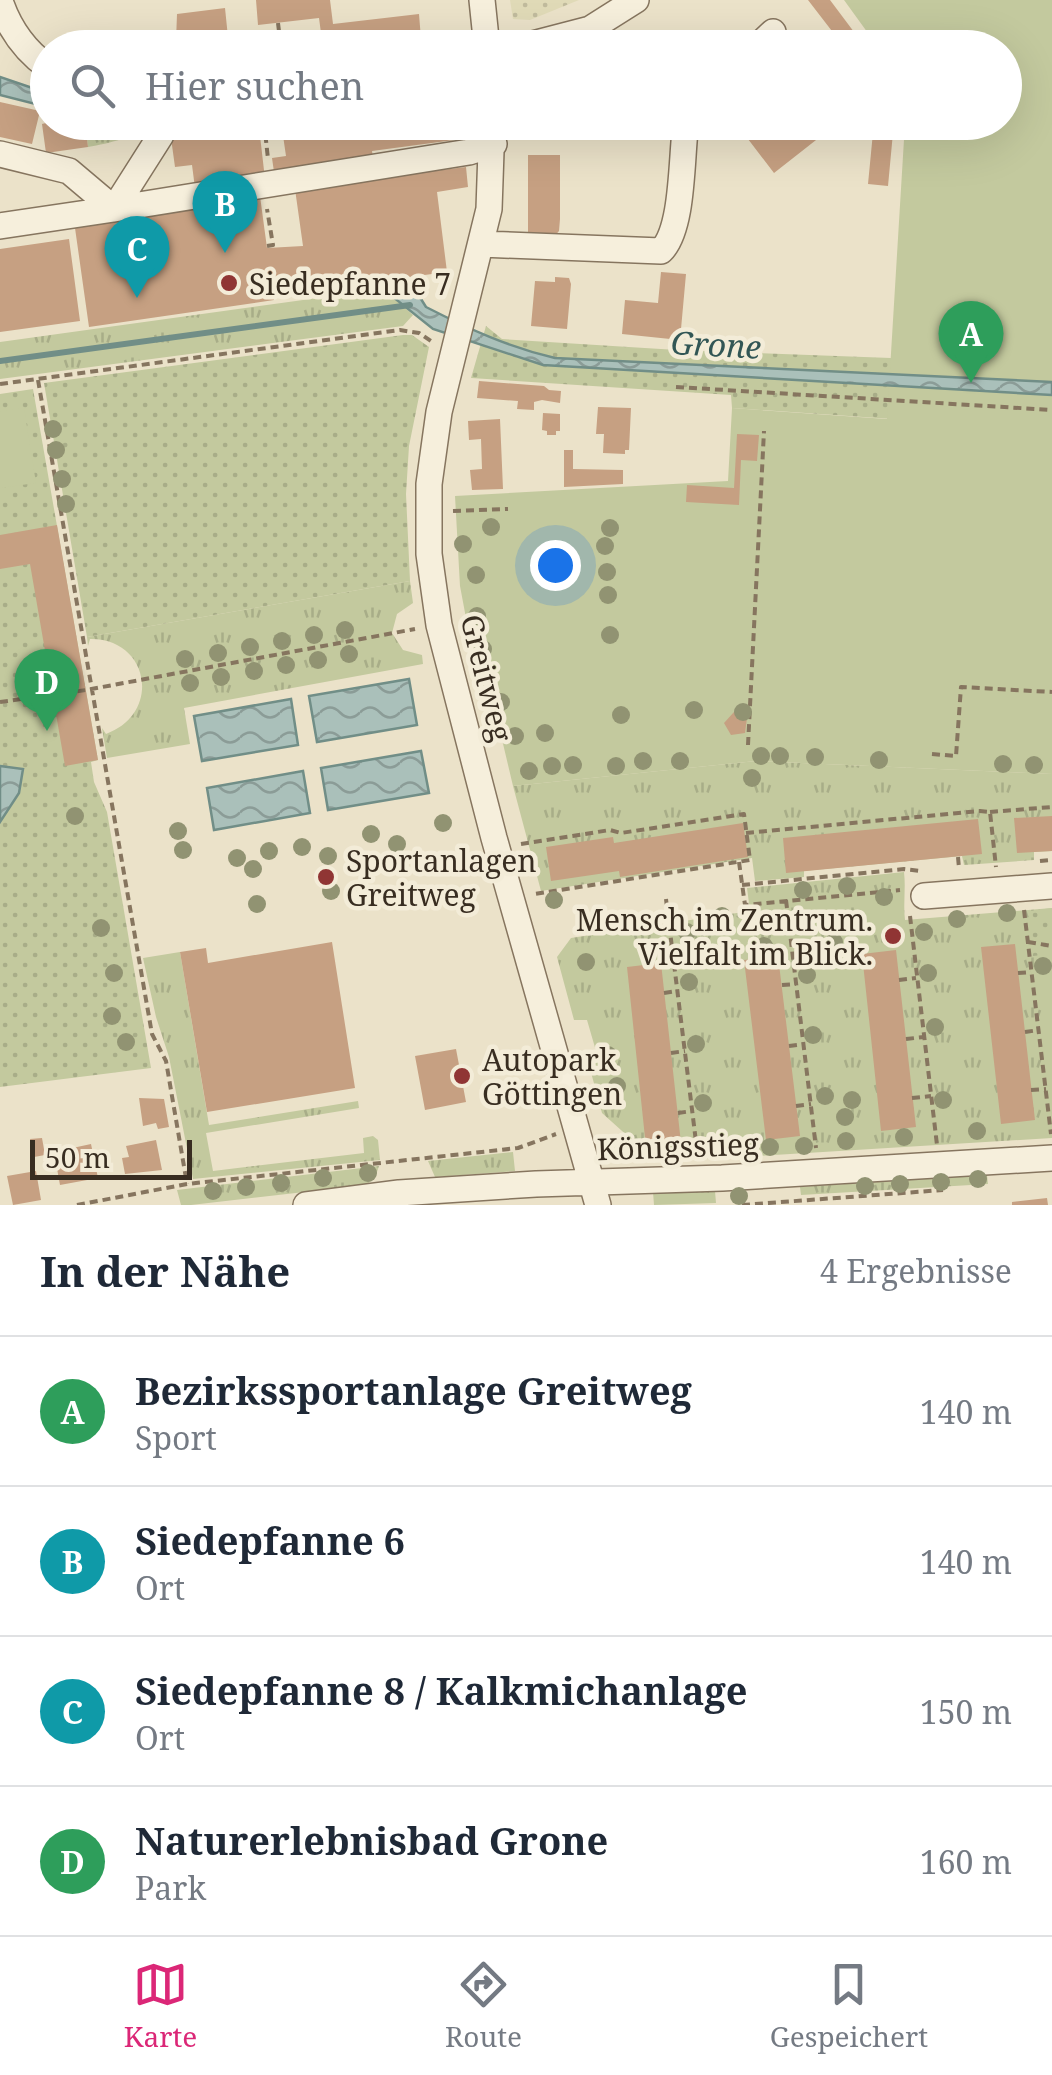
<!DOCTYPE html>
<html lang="de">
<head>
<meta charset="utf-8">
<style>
	:root { --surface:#fff; --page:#f2f2f3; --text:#1f2937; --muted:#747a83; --line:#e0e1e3; --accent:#db2777 }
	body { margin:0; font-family:"Noto Serif",serif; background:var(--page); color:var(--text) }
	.scale { position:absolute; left:30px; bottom:25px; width:162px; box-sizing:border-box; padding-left:10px; border:5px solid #382d21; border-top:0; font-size:28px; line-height:35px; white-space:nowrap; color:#382d21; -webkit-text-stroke:8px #f3ecd8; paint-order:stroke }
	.you { position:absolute; left:555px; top:565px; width:35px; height:35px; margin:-25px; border:8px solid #fff; border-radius:50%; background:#1a73e8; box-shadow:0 0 0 15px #1a73e833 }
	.badge { display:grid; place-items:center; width:65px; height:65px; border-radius:50%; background:var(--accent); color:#fff; font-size:32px; font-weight:700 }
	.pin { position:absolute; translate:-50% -82px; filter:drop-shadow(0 2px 5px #0008) }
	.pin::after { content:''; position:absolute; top:52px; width:35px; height:30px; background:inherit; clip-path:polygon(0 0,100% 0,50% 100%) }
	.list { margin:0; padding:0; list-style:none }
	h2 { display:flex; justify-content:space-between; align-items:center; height:130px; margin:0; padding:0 40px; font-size:42px }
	h2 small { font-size:32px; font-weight:400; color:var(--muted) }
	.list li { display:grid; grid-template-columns:65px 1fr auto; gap:30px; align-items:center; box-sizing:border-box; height:150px; padding:0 40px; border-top:2px solid var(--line) }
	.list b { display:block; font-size:38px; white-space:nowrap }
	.list p { margin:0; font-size:32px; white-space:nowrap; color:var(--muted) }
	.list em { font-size:32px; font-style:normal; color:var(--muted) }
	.icon { flex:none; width:55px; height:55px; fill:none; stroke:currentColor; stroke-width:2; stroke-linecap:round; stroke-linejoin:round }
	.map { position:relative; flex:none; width:1052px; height:1205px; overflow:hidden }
	.search { position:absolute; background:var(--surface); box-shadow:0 10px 40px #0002; left:30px; right:30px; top:30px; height:110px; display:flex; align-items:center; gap:25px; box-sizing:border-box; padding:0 35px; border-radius:55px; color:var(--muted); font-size:38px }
	.sheet { height:730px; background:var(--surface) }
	nav { display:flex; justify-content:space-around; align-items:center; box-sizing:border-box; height:140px; border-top:2px solid var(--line); background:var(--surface); font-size:28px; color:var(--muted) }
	nav a { display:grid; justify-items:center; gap:5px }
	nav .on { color:var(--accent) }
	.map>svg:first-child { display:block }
	.farmland { fill:url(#farmland-dots) }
	.grass { fill:url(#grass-tufts) }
	.park { fill:url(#park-dots) }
	.pitch { fill:#c3c99e }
	.water { fill:url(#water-waves); stroke:#718e87; stroke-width:2.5 }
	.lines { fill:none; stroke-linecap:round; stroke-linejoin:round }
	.stream { stroke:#718e87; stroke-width:6 }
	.building { fill:#c6a082 }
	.minor-casing { stroke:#86755f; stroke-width:28 }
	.path { stroke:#86755f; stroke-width:4; stroke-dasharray:8 5; stroke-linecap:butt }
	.minor { stroke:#f6efdc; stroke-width:25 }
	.tree { fill:#919372 }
	.poi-dot { fill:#903534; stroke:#f3ecd8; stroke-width:4 }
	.labels { text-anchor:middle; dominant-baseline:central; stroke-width:9; stroke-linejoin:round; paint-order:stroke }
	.poi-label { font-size:30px; fill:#382d21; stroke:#f3ecd8; text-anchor:start }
	.street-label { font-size:30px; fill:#382d21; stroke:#f3ecd8 }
	.water-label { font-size:32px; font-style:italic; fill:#325655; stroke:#f3ecd8 }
</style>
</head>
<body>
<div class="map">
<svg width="1052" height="1205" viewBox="0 0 1052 1205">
	<defs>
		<pattern id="farmland-dots" width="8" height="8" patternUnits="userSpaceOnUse" patternTransform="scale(2.5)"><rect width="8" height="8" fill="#e0dab7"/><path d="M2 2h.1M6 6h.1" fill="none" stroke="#c1bb9d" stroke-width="1.8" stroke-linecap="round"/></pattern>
		<pattern id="grass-tufts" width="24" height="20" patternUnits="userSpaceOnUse" patternTransform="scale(2.5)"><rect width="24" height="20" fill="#c3c99e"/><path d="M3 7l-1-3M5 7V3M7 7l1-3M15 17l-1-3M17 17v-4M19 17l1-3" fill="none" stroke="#a8ad88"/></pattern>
		<pattern id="park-dots" width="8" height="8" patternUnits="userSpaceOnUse" patternTransform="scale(2.5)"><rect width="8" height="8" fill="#c3c99e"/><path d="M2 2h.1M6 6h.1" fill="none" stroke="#a8ad88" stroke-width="1.8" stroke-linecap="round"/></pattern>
		<pattern id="water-waves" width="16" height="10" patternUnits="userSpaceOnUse" patternTransform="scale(2.5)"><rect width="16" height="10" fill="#aac0ba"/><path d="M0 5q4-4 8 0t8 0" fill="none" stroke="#8b9c97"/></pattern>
	</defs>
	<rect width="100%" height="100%" fill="#ebe2c9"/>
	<!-- farmland -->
	<path class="farmland" d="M510,0h69l-49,20 -17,-1z"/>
	<!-- grass -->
	<path class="grass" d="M85,123h66c-17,15 -41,20 -63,24z
		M383,289l30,26 -10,11 -403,53v-37z
		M410,581l3,22 -16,11 -5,19 11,17 19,5 1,9 -239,44 6,36 -83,14 -5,-30 4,6c56,-20 44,-96 -16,-95l-2,7 -1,-9z
		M756,761l296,13v77l-18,1v8l-70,5 -2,-9 -158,15v6l-49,4 -3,-23 -211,33 -28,-105z
		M904,872c2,17 -1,31 1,48l147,-12v230l-360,22 -8,-7 -33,4 -49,-44 -13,-48 7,-14 -9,-31h-13l-17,-63 14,-19 179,-27 -3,-23z
		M180,952l29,173 149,-24 1,7 -153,25 7,38 151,-18 -1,-15 10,-2 5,4 2,20 -187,19 -24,-122 -13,-40 -13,-59z
		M513,1152l2,19 -80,6 -7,-16z
		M379,1166l-4,12 -9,7 -175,20h-10l-4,-15z
		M987,1175l1,9 -187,11 -1,-8z
		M715,1191l1,12 -62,2 -1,-13z"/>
	<!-- park -->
	<path class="park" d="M486,326l16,13 175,11 214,8 161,72 -320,-22 -1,-13 -260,-17z
		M403,335h9l17,12 -20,99 -3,48 4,87 -323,56 -43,-254z
		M33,389l65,371 -7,2 3,20 13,30 44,256 -151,19v-693z
		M1052,908v46l-19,2 -3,-45z"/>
	<!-- pitch -->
	<path class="pitch" d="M844,0h208v774l-296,-13 -243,25 -13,-55 -11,-18 -20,-79 -9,-48 -5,-90 273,-15 4,-73 155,11 18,-296 99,-1v-74l-126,-1z
		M24,408l12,75 -36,5v-76z"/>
	<!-- water -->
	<path class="water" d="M0,77l47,16v14l-47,-12z
		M393,283l28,16 5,8c43,22 82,40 129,51l497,24v13l-509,-30 -110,-36 -50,-40v-4z
		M409,679l8,46 -100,17 -8,-46z
		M291,699l7,46 -96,16 -8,-45z
		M421,751l8,42 -101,17 -7,-42z
		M0,766l23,3 -4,24 -19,29z
		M303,771l7,42 -96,17 -7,-42z"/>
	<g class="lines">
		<!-- stream -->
		<path class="stream" d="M0,361l410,-56"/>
	</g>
	<!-- building -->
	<path class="building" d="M256,0h74l3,24 86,-10 2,25 -98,9 -4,-30 -61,7z
		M808,0h22l36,48h-21z
		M225,8l4,39 -48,1v-8l-5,1 1,-27z
		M169,35l2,13h-42l-1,-7z
		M0,102l40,9 -8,33 -32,-7z
		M50,122h35l3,25 -42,6 -4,-29z
		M281,122h186l2,16 -97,13 4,27 90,-11 2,20 -31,5 10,80 -45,6v4l-93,12v-2l-35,5v3l-185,27 -14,-99 56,-8 -1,-5 130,-19 7,52 36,-2 -8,-57 -21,-17 -2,-14 14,-2z
		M735,122h104l-65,51z
		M874,122h20l-6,64 -20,-2z
		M259,127l6,52 -70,9 -3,-23 -17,2 -4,-29z
		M528,155h32v64l-1,12 -8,9h-23z
		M69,239l11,82 -80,11v-83z
		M661,272l25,2 -6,66 -58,-6 3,-34 33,3z
		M555,277l14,1 2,6 -4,45 -36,-3 4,-45 20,1z
		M479,381l65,5 5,4 12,1 -1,12 -18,-3 -8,2v8l-17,-1 1,-8 -41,-3z
		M598,407l33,1 -2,42h-4v4l-22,-1 1,-19h-8z
		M543,413l17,1v17h-4v4h-9v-4l-5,-1z
		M500,419l3,70 -31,1 -2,-20 12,-1 -1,-30 -12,1 -1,-19z
		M737,434l22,1 -2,26 -16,-1 -2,45 -53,-3 1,-17 47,3z
		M564,450h9v19l50,1v14l-59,3z
		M57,525l41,235 -33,6 -35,-202 -30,5v-34z
		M734,712l13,6 -2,15 -14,2 -7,-12z
		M1052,816v35l-35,2 -3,-35z
		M978,819l4,35 -196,19 -3,-35z
		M743,823l5,34 -128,20 -1,-6 -68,10 -5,-34 67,-10 1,6z
		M332,942l23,146 -148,24 -27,-160 26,-4 2,15z
		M1015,944l20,176 -34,4 -20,-177z
		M896,950l20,177 -35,4 -19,-177z
		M778,956l22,180 -34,4 -22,-180z
		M661,963l20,180 -35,4 -19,-180z
		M456,1049l10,53 -41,8 -10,-54z
		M139,1098l25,1 5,28 -11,2 -2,-6 -13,3z
		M42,1138l3,17 -11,2 -4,-18z
		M156,1140l6,30 -37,4 -3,-16 7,-1 -3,-11z
		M91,1144l7,34 -38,7 -6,-33z
		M36,1171l5,29 -28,5 -6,-29z
		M1047,1198l1,7h-36v-3z"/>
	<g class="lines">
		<defs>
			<path id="minor" d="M482,0l5,48
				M0,1c9,27 24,49 48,66
				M517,48l73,-19 46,-29
				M756,48l17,-16
				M492,122l-3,87 -50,203 -10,72v70l10,71 55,213 104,367
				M0,154l69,17 45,38 355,-57 25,-8
				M0,226l114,-17 47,-74 1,-13
				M481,244l180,7c23,-22 20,-96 25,-129
				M924,896l128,-10
				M306,1205l93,-12 137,-9 186,-6 330,-20"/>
		</defs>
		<!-- minor casing -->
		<use href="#minor" class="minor-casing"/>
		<!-- path -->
		<path class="path" d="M278,23l3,25
			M264,122l4,37
			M184,131l33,-5h47
			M267,246l6,-1 -6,-36
			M38,380l114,654 14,27 21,123
			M0,384l400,-54 19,3 15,10
			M676,387l376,23
			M453,511l55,-2
			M0,702l86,-12 329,-61
			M748,745l16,-314
			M932,754l24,2 5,-69 91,5
			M990,812l62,-5
			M746,833l234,-22 10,1 6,55
			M521,844l89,-14 11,3 123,-19 6,46 -215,34
			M958,857l1,11
			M1040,861l12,-1
			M739,862l6,43 155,-15
			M742,885l162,-16 17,2
			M666,899l32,259
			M786,900l30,248
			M1024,910l27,224
			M910,916l27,229
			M1028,942l24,4
			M1018,973l13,-1
			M899,980l17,-2
			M782,985l14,-1
			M664,993l13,-2
			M1025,1032l14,-2
			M906,1039l18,-2
			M789,1046l15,-2
			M671,1053l14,-2
			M1031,1090l15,-1
			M912,1098l19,-2
			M796,1106l15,-2
			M678,1113l14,-2
			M77,1205l110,-21 331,-36 38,-14
			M742,1205l201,-15"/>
		<!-- minor -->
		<use href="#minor" class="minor"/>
	</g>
	<!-- trees -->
	<g class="tree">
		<circle cx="53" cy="429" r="9"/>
		<circle cx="56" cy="450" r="9"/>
		<circle cx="62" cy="479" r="9"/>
		<circle cx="66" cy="504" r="9"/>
		<circle cx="491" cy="527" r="9"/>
		<circle cx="610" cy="528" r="9"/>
		<circle cx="463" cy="544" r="9"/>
		<circle cx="605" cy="546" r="9"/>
		<circle cx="607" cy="572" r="9"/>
		<circle cx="476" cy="575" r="9"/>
		<circle cx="608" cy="595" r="9"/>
		<circle cx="477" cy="616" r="9"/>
		<circle cx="345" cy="630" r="9"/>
		<circle cx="314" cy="635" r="9"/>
		<circle cx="610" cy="635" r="9"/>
		<circle cx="282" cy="641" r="9"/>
		<circle cx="250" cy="647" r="9"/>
		<circle cx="483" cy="649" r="9"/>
		<circle cx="218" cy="653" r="9"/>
		<circle cx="349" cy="654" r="9"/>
		<circle cx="185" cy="659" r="9"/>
		<circle cx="318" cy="660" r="9"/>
		<circle cx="286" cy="665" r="9"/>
		<circle cx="254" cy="671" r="9"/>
		<circle cx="221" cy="677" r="9"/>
		<circle cx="190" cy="683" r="9"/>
		<circle cx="501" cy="702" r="9"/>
		<circle cx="694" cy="710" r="9"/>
		<circle cx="743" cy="712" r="9"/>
		<circle cx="621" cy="715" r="9"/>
		<circle cx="545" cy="733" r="9"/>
		<circle cx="515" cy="736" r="9"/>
		<circle cx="761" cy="756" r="9"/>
		<circle cx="780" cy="756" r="9"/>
		<circle cx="815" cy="757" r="9"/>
		<circle cx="879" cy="760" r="9"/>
		<circle cx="643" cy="761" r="9"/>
		<circle cx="680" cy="761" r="9"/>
		<circle cx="1003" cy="764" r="9"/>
		<circle cx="573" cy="765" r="9"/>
		<circle cx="1034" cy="765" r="9"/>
		<circle cx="552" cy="766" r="9"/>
		<circle cx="616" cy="766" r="9"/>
		<circle cx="529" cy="771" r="9"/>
		<circle cx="752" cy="778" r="9"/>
		<circle cx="75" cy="816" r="9"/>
		<circle cx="443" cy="823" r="9"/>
		<circle cx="178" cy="831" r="9"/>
		<circle cx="371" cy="834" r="9"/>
		<circle cx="397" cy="844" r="9"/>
		<circle cx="302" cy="847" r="9"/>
		<circle cx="183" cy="850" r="9"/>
		<circle cx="269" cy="851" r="9"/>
		<circle cx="328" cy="856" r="9"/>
		<circle cx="237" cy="858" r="9"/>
		<circle cx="469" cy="867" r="9"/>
		<circle cx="253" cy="869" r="9"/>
		<circle cx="847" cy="886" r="9"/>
		<circle cx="803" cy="890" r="9"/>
		<circle cx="331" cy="891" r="9"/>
		<circle cx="884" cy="897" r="9"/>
		<circle cx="554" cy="900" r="9"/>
		<circle cx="257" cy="904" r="9"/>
		<circle cx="1007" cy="913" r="9"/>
		<circle cx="722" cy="916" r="9"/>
		<circle cx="957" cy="919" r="9"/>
		<circle cx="804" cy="924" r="9"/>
		<circle cx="101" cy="928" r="9"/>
		<circle cx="687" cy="932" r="9"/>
		<circle cx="924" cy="932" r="9"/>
		<circle cx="834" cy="942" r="9"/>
		<circle cx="764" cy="946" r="9"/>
		<circle cx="586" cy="962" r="9"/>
		<circle cx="1043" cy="966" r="9"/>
		<circle cx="114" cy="973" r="9"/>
		<circle cx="928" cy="973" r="9"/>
		<circle cx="807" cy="975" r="9"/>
		<circle cx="689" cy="982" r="9"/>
		<circle cx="112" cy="1016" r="9"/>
		<circle cx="935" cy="1027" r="9"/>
		<circle cx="813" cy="1035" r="9"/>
		<circle cx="126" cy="1042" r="9"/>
		<circle cx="696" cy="1044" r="9"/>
		<circle cx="608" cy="1055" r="9"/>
		<circle cx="617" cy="1086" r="9"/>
		<circle cx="825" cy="1096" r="9"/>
		<circle cx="852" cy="1100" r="9"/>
		<circle cx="943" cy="1100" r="9"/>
		<circle cx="703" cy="1103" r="9"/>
		<circle cx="845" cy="1117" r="9"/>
		<circle cx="977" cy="1131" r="9"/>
		<circle cx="904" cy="1137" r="9"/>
		<circle cx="846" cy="1141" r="9"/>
		<circle cx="804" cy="1146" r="9"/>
		<circle cx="770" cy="1147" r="9"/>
		<circle cx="732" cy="1150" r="9"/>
		<circle cx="368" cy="1173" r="9"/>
		<circle cx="323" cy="1178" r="9"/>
		<circle cx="978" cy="1179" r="9"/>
		<circle cx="941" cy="1182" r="9"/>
		<circle cx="281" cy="1183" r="9"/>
		<circle cx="900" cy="1184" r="9"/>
		<circle cx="865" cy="1186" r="9"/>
		<circle cx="246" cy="1187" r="9"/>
		<circle cx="213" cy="1191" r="9"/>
		<circle cx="739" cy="1196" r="9"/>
	</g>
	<!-- markers -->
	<g class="poi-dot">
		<circle cx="229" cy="283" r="10"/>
		<circle cx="326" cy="877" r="10"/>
		<circle cx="893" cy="936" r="10"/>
		<circle cx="462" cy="1076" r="10"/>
	</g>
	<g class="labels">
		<!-- poi labels -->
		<g class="poi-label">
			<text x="249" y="283">Siedepfanne 7</text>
			<text x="346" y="860">Sportanlagen<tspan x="346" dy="34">Greitweg</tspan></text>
			<text x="873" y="919" text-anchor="end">Mensch im Zentrum.<tspan x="873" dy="34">Vielfalt im Blick.</tspan></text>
			<text x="482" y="1059">Autopark<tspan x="482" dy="34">Göttingen</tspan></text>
		</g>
		<!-- street labels -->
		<g class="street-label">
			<text transform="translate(487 678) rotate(76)">Greitweg</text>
			<text transform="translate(678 1146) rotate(-2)">Königsstieg</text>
		</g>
		<!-- water labels -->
		<g class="water-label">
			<text transform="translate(716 344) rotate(3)">Grone</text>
		</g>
	</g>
</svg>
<div class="scale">50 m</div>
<div class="you"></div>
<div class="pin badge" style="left:971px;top:383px;background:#2e9e5b">A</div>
<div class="pin badge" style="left:225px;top:253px;background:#0f9aa8">B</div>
<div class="pin badge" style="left:137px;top:298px;background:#0f9aa8">C</div>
<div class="pin badge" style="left:47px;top:731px;background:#2e9e5b">D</div>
<div class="search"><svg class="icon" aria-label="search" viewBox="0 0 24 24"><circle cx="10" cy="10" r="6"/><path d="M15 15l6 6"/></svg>Hier suchen</div>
</div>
<section class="sheet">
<h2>In der Nähe<small>4 Ergebnisse</small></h2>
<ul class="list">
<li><span class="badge" style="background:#2e9e5b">A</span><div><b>Bezirkssportanlage Greitweg</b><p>Sport</p></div><em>140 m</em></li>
<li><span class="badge" style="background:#0f9aa8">B</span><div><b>Siedepfanne 6</b><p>Ort</p></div><em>140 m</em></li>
<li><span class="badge" style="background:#0f9aa8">C</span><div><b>Siedepfanne 8 / Kalkmichanlage</b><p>Ort</p></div><em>150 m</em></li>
<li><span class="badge" style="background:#2e9e5b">D</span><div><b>Naturerlebnisbad Grone</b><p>Park</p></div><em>160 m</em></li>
</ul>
</section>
<nav>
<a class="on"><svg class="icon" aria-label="map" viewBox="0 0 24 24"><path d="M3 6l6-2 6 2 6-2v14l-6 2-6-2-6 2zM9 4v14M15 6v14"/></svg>Karte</a>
<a><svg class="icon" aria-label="directions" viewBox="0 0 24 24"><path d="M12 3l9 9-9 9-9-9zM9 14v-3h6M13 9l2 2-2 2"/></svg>Route</a>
<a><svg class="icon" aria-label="saved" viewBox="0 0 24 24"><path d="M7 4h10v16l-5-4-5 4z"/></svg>Gespeichert</a>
</nav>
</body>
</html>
